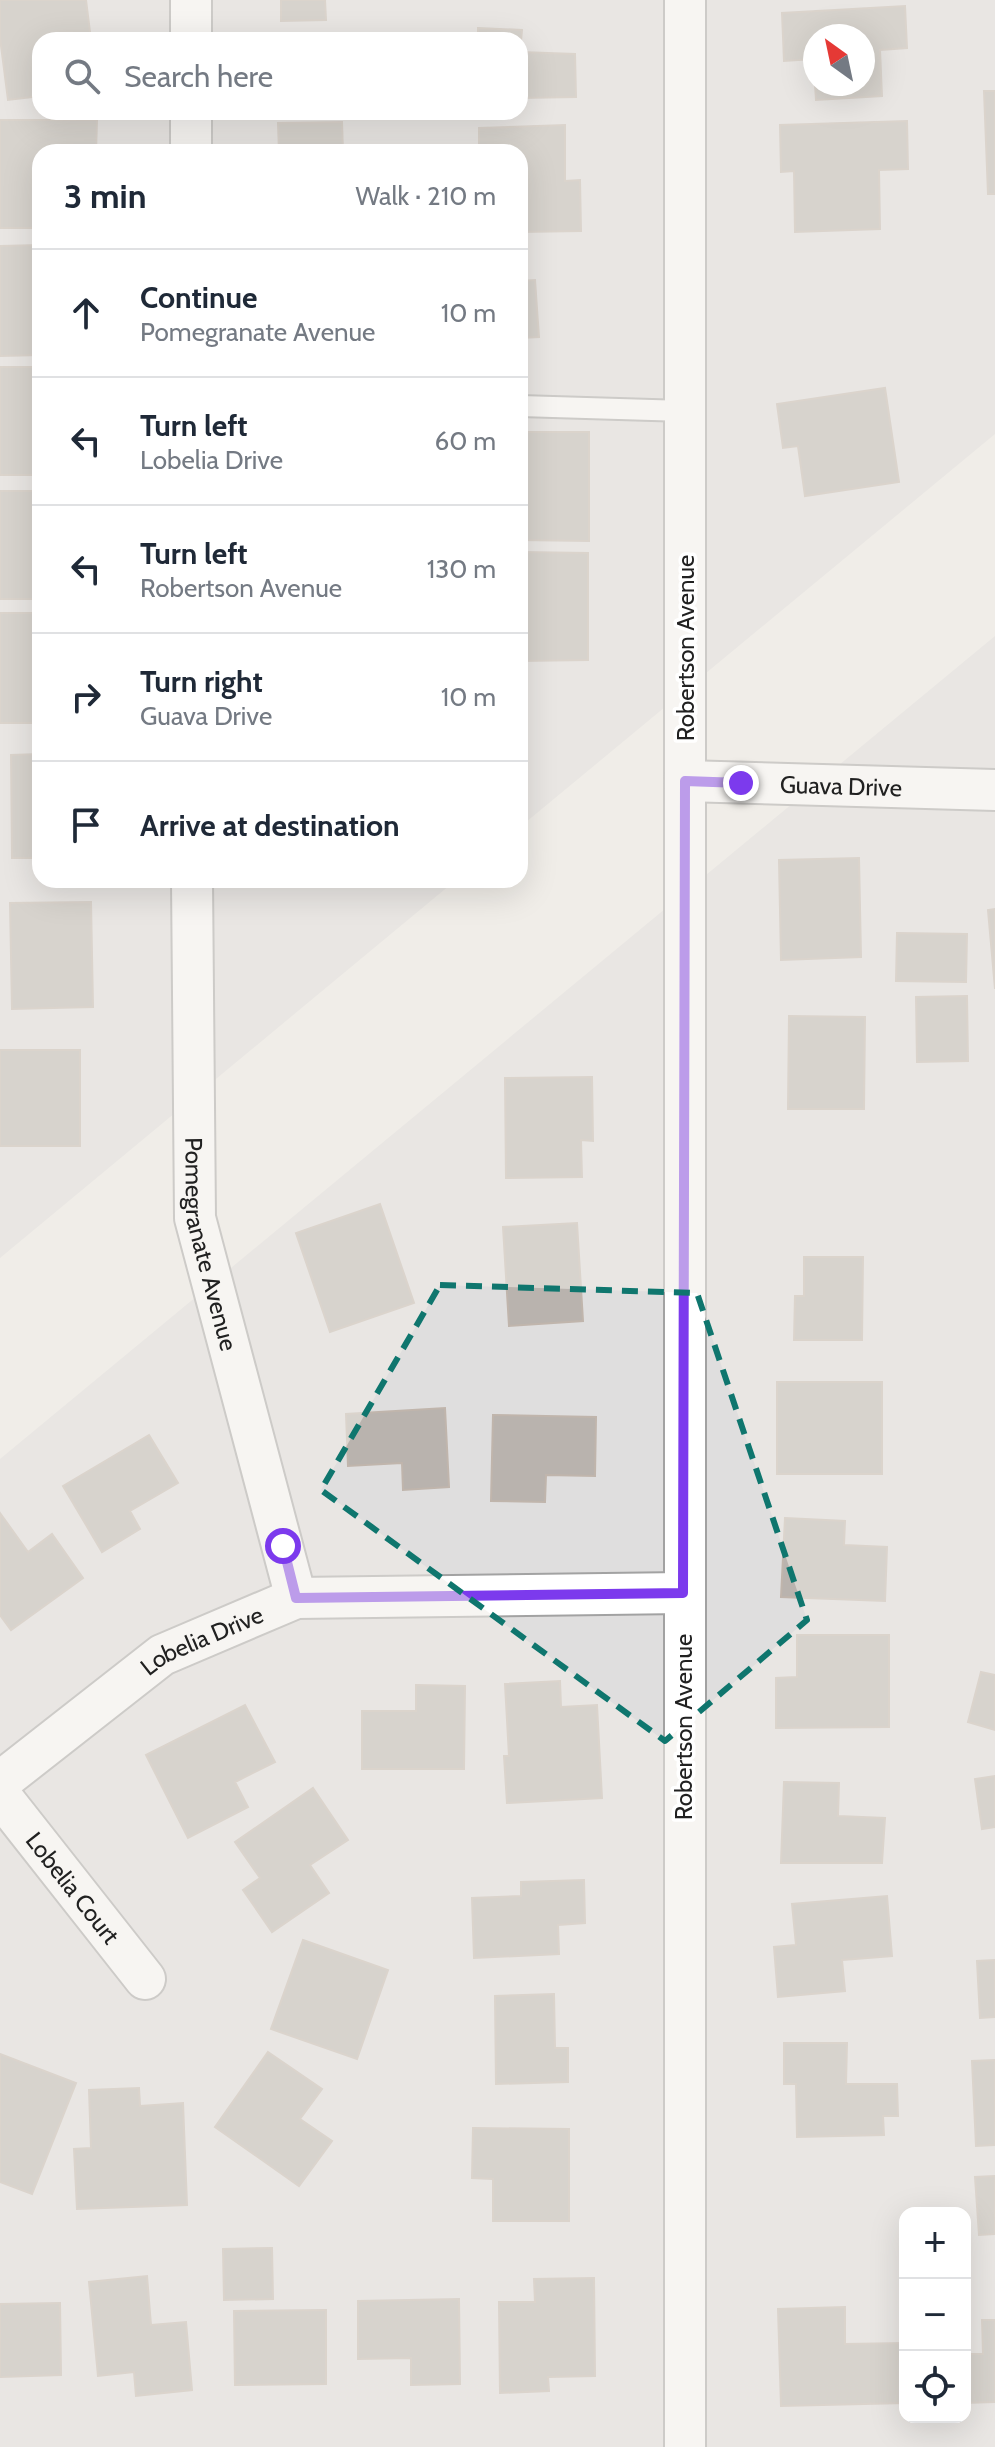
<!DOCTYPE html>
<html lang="en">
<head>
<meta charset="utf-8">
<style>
	:root { --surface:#fff; --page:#f6f6f7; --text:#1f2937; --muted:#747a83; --line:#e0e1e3 }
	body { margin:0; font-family:Cabin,sans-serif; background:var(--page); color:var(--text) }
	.controls { position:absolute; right:24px; bottom:24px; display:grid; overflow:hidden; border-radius:16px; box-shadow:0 8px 32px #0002 }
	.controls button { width:72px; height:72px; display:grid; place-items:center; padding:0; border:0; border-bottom:2px solid var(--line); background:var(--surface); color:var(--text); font:40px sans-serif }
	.compass { position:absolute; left:803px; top:24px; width:72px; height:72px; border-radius:50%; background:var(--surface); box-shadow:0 8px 32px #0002; rotate:327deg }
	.stop { position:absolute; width:24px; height:24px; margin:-18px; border:6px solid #7c3aed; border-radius:50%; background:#fff }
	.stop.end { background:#7c3aed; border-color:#fff; box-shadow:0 2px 8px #0008 }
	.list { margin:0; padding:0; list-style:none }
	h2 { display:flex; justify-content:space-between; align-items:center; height:104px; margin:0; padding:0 32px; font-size:34px }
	h2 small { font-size:26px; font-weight:400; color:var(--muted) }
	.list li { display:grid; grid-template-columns:52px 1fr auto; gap:24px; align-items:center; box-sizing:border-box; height:128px; padding:0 32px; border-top:2px solid var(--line) }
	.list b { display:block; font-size:30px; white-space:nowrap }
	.list p { margin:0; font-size:26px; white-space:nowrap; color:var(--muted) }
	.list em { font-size:26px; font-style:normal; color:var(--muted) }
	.icon { flex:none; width:44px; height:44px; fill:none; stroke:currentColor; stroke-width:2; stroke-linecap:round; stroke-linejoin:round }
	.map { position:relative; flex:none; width:995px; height:2447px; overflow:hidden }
	.search { position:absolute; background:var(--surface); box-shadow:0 8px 32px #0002; left:32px; top:32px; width:496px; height:88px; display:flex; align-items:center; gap:20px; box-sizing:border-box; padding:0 28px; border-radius:24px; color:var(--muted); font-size:30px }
	.panel { position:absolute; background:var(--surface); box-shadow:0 8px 32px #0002; left:32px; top:144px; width:496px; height:744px; border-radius:24px }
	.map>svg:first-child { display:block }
	.residential { fill:#dfdede; fill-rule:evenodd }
	.building { fill:#b9b3ae; stroke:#c0b5ac; stroke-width:2 }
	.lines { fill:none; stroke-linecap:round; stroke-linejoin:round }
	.service-casing { stroke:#a2a2a2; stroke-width:24 }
	.minor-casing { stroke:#a2a2a2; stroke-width:44 }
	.service { stroke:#fff; stroke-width:20 }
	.minor { stroke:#fff; stroke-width:40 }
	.route { stroke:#7c3aed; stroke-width:10 }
	.marked { fill:none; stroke:#0f766e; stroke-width:6; stroke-dasharray:16 10; stroke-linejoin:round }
	.labels { text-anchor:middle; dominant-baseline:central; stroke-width:7; stroke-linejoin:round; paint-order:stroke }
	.street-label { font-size:24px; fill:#212121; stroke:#fff }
</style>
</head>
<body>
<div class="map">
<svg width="995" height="2447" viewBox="0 0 995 2447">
	<rect width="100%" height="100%" fill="#f0ede8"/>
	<!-- residential -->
	<path class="residential" d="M0,0h995v434l-475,393v-675h-480v728h416l-456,378zM815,36h48v48h-48zM40,40h480v72h-480z
		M995,636v1811h-995v-988zM905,2213h60v204h-60z"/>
	<!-- building -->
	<path class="building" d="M0,0h86l5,40h-51v56l-32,4 -8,-62z
		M281,0h44l1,20 -45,1z
		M905,6l2,42 -27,2 2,46 -66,4 -1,-16h48v-48h-48v45l-1,-22 -30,2 -2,-48z
		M478,28l44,2 -2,22 55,2 1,43 -56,1v-58h-42z
		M984,91h11v103h-7z
		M0,120h97l-1,32h-56v76h-40z
		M907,121l1,48 -29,1 1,59 -85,3 -1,-61 -13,1 -1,-47z
		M342,122l1,30h-64l-1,-29z
		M565,125v56l15,-1 1,51 -61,1v-80h-41v-24z
		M40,245v110l-40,1v-110z
		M535,280l4,57 -19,1v-57z
		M0,367h40v108h-40z
		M885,388l14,94 -94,14 -7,-50 -15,2 -6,-44z
		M520,432h69v109l-69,-1z
		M0,491h40v108h-40z
		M520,552l68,1v107l-68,1z
		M0,613h40v110h-40z
		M520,722h5l1,63h-6z
		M40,754v104h-28l-1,-103z
		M859,858l2,99 -80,3 -2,-100z
		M91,902l2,105 -81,2 -2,-106z
		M995,909v80l-7,-79z
		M897,933l70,1 -1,48 -70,-1z
		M967,996l1,65 -51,1 -1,-65z
		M789,1016l76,1 -1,92h-76z
		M0,1050h80v96h-80z
		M592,1077l1,64 -12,-1 1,37 -76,1 -1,-100z
		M380,1204l34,99 -84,29 -34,-99z
		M577,1223l6,98 -74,5 -6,-99z
		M804,1257h59l-1,83h-68l1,-44h9z
		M777,1382h105v92h-105z
		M445,1408l4,79 -46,3 -1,-27 -54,3 -2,-52z
		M493,1415l103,2 -1,59 -49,-1 -1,27 -54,-1z
		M149,1435l29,48 -48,28 10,18 -38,23 -39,-66z
		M0,1513l28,39 24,-18 31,44 -72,52 -11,-15z
		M785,1518l60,3 -1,24 43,2 -2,54 -104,-4z
		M797,1635h92v92l-113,1v-50l21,-1z
		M981,1672l14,3v55l-27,-8z
		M560,1681l1,26 36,-2 5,93 -95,5 -3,-47h5l-4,-72z
		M416,1685l49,1 -1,83h-102v-58h54z
		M245,1705l30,57 -40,20 13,25 -60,31 -42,-83z
		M995,1776v51l-13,2 -7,-50z
		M784,1782l55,1 -1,33 47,2 -3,45h-101z
		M313,1788l35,52 -38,25 19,28 -57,39 -29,-42 17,-12 -25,-36z
		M584,1880l1,43 -27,2 1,29 -85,4 -2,-60 49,-2v-14z
		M887,1896l5,60 -50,4 3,31 -67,6 -4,-50 22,-2 -4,-41z
		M303,1940l85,30 -31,89 -86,-30z
		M995,1960v57l-15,1 -3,-57z
		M554,1994l1,54h13v34l-72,2 -1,-88z
		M784,2043h63l-1,41h51l1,32h-15l1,19 -87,2 -1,-53h-12z
		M268,2052l54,37 -22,30 32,22 -33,45 -84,-59z
		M0,2054l76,29 -44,111 -32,-12z
		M995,2060v85l-19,1 -4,-85z
		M139,2088l1,18 43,-3 4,102 -110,4 -3,-60 17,-1 -2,-58z
		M473,2128l96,1v92h-76v-42l-21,-1z
		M995,2176v58l-16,1 -4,-58z
		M272,2248l1,51 -49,1 -1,-51z
		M147,2276l4,49 35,-3 6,68 -56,6 -2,-24 -36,4 -9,-94z
		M594,2278l1,98 -47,1 1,14 -49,2 -1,-91h36l-1,-23z
		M459,2299l1,85 -49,1v-27l-53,1v-58z
		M60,2303l1,72 -61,2v-73z
		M845,2307v37l60,-1v60l-124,3 -3,-97z
		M326,2310v74l-91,1 -1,-74z
		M982,2320h13v82l-30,1v-49h18z"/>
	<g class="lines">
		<defs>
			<path id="service" d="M520,406l165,5"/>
			<g id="minor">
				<path d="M191,0v40"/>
				<path d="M685,0v2447"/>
				<path d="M191,112v40"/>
				<path id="s1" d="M685,781l310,9"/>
				<path id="s2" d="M192,880l3,338 101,380"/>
				<path id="s3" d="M0,1782l162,-127 134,-57 387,-5"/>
				<path id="s4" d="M0,1795l145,184"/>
			</g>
		</defs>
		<!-- service casing -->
		<use href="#service" class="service-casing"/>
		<!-- minor casing -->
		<use href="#minor" class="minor-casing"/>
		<!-- service -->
		<use href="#service" class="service"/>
		<!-- minor -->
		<use href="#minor" class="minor"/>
	</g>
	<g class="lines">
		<!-- route -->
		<path class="route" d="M283,1546l13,52 387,-5 2,-812 56,2"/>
	</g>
	<!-- marked area -->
	<path d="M0 0H995V2447H0ZM440,1285l257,8 110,327 -142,121 -344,-251z" fill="#f0ede8" fill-opacity=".55" fill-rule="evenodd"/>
	<path class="marked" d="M440,1285l257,8 110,327 -142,121 -344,-251z"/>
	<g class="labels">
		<!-- street labels -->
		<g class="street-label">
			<text transform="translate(685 648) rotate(-90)">Robertson Avenue</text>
			<text stroke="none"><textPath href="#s1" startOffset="156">Guava Drive</textPath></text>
			<text stroke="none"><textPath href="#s2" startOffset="366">Pomegranate Avenue</textPath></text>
			<text stroke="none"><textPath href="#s3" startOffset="248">Lobelia Drive</textPath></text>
			<text transform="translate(683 1727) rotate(-90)">Robertson Avenue</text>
			<text stroke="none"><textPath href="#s4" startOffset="118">Lobelia Court</textPath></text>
		</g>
	</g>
</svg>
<div class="controls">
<button>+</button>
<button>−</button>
<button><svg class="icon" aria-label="locate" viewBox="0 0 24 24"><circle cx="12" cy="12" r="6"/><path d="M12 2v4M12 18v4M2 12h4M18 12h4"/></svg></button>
</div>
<svg class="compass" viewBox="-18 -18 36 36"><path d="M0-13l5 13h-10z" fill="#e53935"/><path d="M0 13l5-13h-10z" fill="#747a83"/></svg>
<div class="stop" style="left:283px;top:1546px"></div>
<div class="stop end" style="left:741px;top:783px"></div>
<div class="search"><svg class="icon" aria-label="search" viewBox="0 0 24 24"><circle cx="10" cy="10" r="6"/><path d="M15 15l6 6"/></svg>Search here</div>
<section class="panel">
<h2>3 min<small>Walk · 210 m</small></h2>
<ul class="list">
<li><svg class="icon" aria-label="ahead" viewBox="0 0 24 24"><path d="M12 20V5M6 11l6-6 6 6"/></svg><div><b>Continue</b><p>Pomegranate Avenue</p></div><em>10 m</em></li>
<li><svg class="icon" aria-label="left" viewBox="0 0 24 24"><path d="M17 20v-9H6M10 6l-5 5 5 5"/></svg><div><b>Turn left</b><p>Lobelia Drive</p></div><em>60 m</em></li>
<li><svg class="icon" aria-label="left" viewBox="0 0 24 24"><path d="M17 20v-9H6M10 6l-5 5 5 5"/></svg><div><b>Turn left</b><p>Robertson Avenue</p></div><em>130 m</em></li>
<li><svg class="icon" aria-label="right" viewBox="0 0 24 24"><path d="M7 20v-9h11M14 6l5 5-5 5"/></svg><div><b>Turn right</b><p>Guava Drive</p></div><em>10 m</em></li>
<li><svg class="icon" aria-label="arrive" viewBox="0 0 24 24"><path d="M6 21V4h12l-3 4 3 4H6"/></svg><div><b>Arrive at destination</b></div></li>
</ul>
</section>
</div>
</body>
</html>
